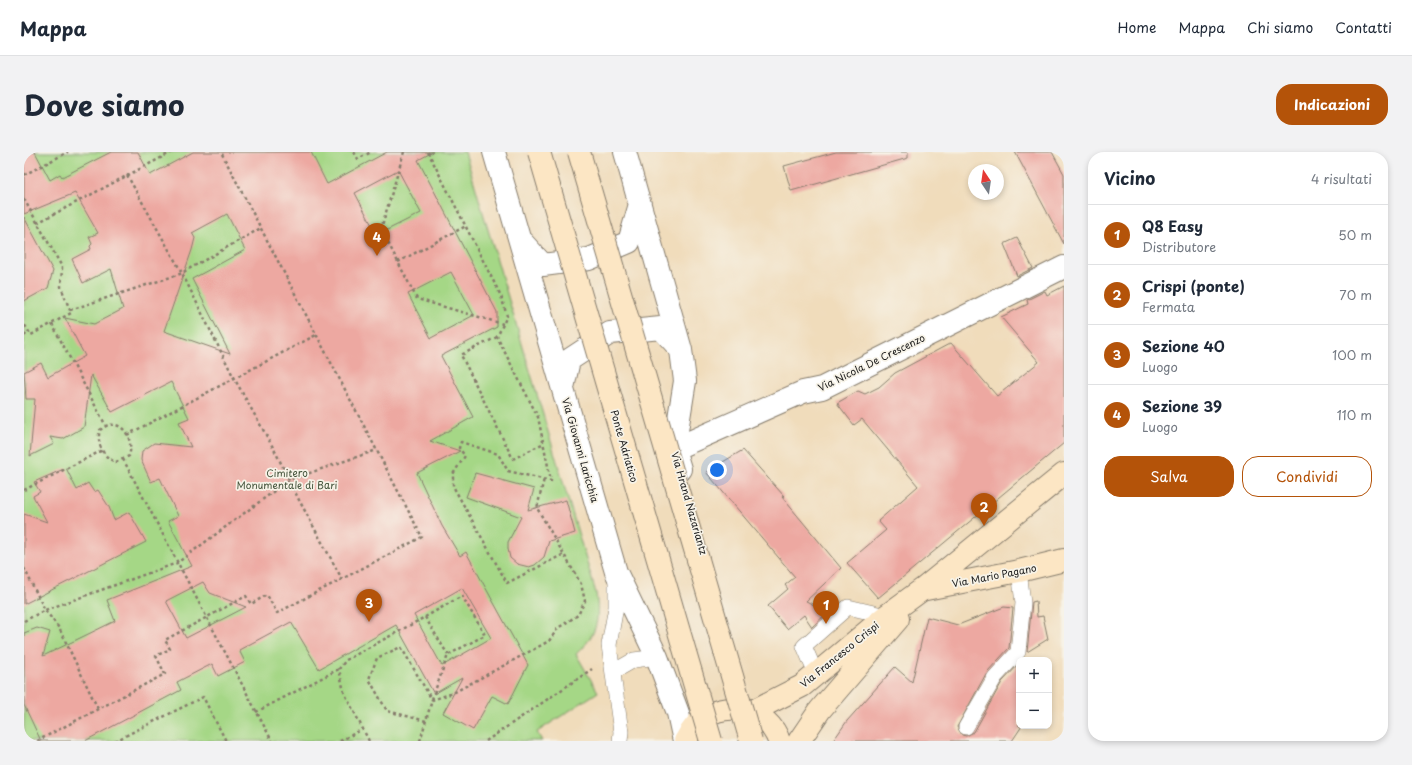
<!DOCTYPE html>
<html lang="it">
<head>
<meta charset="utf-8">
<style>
	:root { --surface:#fff; --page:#f2f2f3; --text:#1f2937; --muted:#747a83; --line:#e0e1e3; --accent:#b45309 }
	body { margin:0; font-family:"Playpen Sans",sans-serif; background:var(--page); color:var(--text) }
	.controls { position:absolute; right:12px; bottom:12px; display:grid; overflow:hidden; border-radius:8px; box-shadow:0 2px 6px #0003 }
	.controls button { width:36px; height:36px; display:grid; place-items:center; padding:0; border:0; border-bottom:1px solid var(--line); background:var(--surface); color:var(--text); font:20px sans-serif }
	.compass { position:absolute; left:944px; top:12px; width:36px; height:36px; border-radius:50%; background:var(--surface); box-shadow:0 2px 6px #0003; rotate:347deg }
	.you { position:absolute; left:693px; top:318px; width:14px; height:14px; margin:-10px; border:3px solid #fff; border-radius:50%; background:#1a73e8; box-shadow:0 0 0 6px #1a73e833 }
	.badge { display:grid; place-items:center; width:26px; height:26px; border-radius:50%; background:var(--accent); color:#fff; font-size:13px; font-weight:700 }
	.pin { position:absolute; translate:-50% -33px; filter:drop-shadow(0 1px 2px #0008) }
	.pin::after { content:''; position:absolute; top:21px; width:14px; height:12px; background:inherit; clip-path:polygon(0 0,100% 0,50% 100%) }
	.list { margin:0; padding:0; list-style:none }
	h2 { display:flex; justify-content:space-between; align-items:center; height:52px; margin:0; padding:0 16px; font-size:17px }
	h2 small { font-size:13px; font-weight:400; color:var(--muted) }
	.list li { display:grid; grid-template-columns:26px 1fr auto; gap:12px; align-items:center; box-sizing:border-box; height:60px; padding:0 16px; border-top:1px solid var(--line) }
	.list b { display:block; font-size:15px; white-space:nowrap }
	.list p { margin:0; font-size:13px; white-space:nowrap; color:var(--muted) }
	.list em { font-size:13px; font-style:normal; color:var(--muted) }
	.actions { display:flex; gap:8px; padding:12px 16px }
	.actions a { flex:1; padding:9px 0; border:1px solid var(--accent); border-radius:16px; text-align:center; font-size:14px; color:var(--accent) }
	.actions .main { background:var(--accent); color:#fff }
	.map { position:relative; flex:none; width:1040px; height:589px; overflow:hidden; border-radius:16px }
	header { display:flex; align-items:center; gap:24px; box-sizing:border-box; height:56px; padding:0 20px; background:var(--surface); border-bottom:1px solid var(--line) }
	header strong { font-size:19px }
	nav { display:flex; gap:22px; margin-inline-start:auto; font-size:14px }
	.intro { display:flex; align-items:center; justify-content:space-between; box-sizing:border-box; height:96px; padding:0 24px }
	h1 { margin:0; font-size:28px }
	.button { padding:10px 18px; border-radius:16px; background:var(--accent); color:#fff; font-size:14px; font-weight:700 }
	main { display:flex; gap:24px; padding:0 24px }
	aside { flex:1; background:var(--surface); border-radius:16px; box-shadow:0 2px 6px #0003 }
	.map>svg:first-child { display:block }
	.green { fill:#a5d786; stroke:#607a51 }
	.building { fill:#eda8a1; fill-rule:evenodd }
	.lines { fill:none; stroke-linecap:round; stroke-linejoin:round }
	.service-casing { stroke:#867c6c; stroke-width:16 }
	.minor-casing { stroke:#867c6c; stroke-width:24 }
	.secondary-casing { stroke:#867c6c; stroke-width:24 }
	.path { stroke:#867c6c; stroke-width:2.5; stroke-dasharray:3 3; stroke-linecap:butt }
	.service { stroke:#fff; stroke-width:15 }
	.minor { stroke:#fff; stroke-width:22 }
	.secondary { stroke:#fce6c4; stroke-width:22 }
	.secondary-bridge-casing { stroke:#867c6c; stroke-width:24; stroke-linecap:butt }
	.secondary-bridge { stroke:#fce6c4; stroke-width:22 }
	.labels { text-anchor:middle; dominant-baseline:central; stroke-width:3.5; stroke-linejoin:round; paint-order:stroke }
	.street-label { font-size:10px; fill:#1c1c1c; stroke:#f7f3e8 }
	.park-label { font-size:10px; fill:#45543c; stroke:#f7f3e8 }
</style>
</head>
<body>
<header>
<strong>Mappa</strong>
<nav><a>Home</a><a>Mappa</a><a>Chi siamo</a><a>Contatti</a></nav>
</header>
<div class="intro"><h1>Dove siamo</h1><a class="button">Indicazioni</a></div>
<main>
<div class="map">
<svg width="1040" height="589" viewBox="0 0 1040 589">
	<rect width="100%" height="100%" fill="#f7f3e8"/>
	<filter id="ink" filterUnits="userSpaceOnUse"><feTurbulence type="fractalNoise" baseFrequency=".025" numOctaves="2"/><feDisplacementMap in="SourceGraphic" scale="8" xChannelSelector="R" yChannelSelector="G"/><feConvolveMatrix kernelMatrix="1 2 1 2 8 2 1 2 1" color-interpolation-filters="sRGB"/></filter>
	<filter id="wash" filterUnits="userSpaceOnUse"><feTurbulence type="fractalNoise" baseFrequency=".012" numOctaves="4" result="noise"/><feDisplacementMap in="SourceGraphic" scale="16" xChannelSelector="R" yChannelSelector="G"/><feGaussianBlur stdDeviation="0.9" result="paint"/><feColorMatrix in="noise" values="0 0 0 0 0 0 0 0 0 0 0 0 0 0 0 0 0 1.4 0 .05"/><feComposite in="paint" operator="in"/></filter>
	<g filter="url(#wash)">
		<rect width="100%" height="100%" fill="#f0dcbb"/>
		<!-- green -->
		<path class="green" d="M0,0h441l131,441c4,28 1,42 -20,61l22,38 -61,40 5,9h-518z"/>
		<g id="blocks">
			<!-- building -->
			<path class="building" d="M0,0h11l15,28 10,-6 2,3 49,-25h27l12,23 43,-23h118l16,32 60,-32h46l-15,8 79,152v15l-56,29 32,61 -43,24 30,10 -43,22 25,53 18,30 6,-4 62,113 -20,39 -16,-8 -19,34 -30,-17 19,-35 -28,16 -38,-69 -77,44 -28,-47 -52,28 6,12 -27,14 -6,-12 -35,18 4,8 -96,51h-44l-17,-36v-72l13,-5 13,4 -7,24 72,-35 -8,-21 85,-34 -24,-45 10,-5 -18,-38 -9,4 -10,-22 1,-9 12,-8 37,4 -12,-25 10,-4 -18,-36 -59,30 -21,-37 -7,52 -21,12 -13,-2 4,7 -24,12 5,-57h-9l-2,-27 17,-9 7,14 37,-21 -20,-38 29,6 29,-15 -12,-40 -28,14 -11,-24 19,-10 -1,-3 2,-2 -3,-7 9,-4 -23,-40 -51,21zM374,18l23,43 -44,22 -22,-42zM203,62l18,36 -53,29 38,75 -66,-23 28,-81 3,-12 -3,-5zM427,120l23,43 -43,23 -23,-44zM179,430l7,11 36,14 -60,31 -20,-37zM438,436l29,50 -49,28 -28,-51z
				M812,0h72v6l-117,33 -7,-25z
				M991,0h37l12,22v70z
				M0,65l29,54 -5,17 -24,13z
				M993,86l16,30 -16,8 -13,-32z
				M1040,134v157l-186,155 -31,-35 39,-33 -8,-9 40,-35 -56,-67 -8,6 -17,-22 21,-12 7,3 14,-7 16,-14 56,-30 46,53 42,-34 -38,-45 27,-13 -1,-4 18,-9 2,4z
				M719,298l41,46 -2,1 59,71 -35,33 22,11 -16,15 -8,-12 -17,14 -19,-23 20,-17 -3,-4 10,-8 -89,-105z
				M42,316l11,22 11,-7 6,9 4,-2 11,17 5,13 15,-8 17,30 -122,62v-90l23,8 -14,-26 7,-4 -6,-10z
				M451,321l59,16 -6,21 38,-10 9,33 -26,8 -5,16 -9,8 -6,2 -12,-3 -7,-6 -2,-9v-7l13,-25 -55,-20z
				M1012,449l1,16 6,-1 5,23 -21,13 5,-50z
				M980,455l9,1 -4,40 -22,24 -30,55 5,8 4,1 8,-4 28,-50 17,-18v62h3l-10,15h-179l14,-20 48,-54 17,15 15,-65 31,8z"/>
		</g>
	</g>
	<g filter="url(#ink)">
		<use href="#blocks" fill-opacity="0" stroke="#867c6c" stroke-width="1"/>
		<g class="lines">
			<defs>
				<path id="service" d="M592,425v30l-7,38 12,87 -1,9
					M589,520l21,-12 23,-3
					M792,522l-12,-28 44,-39 38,9
					M942,575l29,-50 23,-25 5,-49 -4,-32"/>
				<path id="minor" d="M470,0l122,420 41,85 21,56 6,28
					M601,0l56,198 4,31 -11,68 6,20
					M499,91l20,22 46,-6 40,-17 11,-38
					M539,236l6,-28 41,-27 51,-5 19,21
					M650,297l129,-57 19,-4 242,-121"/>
				<path id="secondary" d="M902,437l93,-18 45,-11
					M727,560l51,-26 84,-70 37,-27 141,-115
					M661,589c5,-9 11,-18 20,-24 25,-17 64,-6 74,24
					M775,589l21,-31 78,-91"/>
			</defs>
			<!-- service casing -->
			<use href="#service" class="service-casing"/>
			<!-- minor casing -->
			<use href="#minor" class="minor-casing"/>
			<!-- secondary casing -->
			<use href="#secondary" class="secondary-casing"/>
			<!-- path -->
			<path class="path" d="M330,0l4,7 13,-7
				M380,0l-23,77 36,70 86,25
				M404,0l73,144 6,20 -10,21 41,80 13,64 -43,-10 -10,-17 -37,-12 -2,6 6,8 -12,18v12l54,97 57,-29
				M0,23l44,-23
				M103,23l55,98 52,105 41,73 24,49 43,79
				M0,47l38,68 -1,20 10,26 -40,22 -7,-11
				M13,71l135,-71
				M374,110l68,-36
				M46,158l110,-36 81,-46
				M28,172l54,102 -6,4c-4,13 3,28 16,32l13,-6c5,-15 -5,-37 -23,-30
				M0,184l5,-4
				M473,185l-36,18 52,104 31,-16
				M103,283l189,-100
				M99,307l149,282
				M0,338l79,-40
				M0,416l21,42 14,18 39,81
				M401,465l37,-21 23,39 -37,20 -16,44
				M0,469l21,-11 132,-47 112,-83 88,-30
				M232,560l83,-43
				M402,569l-39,-10 -18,-32 8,-21 24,-11 31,53
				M13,589l128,-67 -9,-18 14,-7 -5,-9 81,-44 5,8 16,-9 10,18 145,-76 -201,-385
				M91,589l88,-44 23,44
				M316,589l23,-12
				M345,589l-25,-49 -5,-23 7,-9 79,-43 23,38
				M396,589l12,-41 21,-7 96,-52 9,-13 20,-13 7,-14 -4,-17 -44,-76 7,-29
				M462,589l106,-72"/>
			<!-- service -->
			<use href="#service" class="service"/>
			<!-- minor -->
			<use href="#minor" class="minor"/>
			<!-- secondary -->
			<use href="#secondary" class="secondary"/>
			<defs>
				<path id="secondary-bridge" d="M515,0l172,589
					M555,0l172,589"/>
			</defs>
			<!-- secondary-bridge casing -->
			<use href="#secondary-bridge" class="secondary-bridge-casing"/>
			<!-- secondary-bridge -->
			<use href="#secondary-bridge" class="secondary-bridge"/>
		</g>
	</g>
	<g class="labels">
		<!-- street labels -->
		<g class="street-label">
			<text transform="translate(847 210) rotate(-26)">Via Nicola De Crescenzo</text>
			<text transform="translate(601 294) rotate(74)">Ponte Adriatico</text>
			<text transform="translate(557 298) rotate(74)">Via Giovanni Laricchia</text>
			<text transform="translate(666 351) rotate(74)">Via Hrand Nazariantz</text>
			<text transform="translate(970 423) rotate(-11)">Via Mario Pagano</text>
			<text transform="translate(815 502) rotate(-39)">Via Francesco Crispi</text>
		</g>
		<!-- park labels -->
		<g class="park-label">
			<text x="263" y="320">Cimitero<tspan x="263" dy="12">Monumentale di Bari</tspan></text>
		</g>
	</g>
</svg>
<div class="controls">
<button>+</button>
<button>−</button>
</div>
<svg class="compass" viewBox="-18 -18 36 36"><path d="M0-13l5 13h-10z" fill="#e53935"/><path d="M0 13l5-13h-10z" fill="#747a83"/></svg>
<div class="you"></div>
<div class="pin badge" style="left:802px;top:472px">1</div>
<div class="pin badge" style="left:960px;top:374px">2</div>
<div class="pin badge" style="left:345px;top:470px">3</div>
<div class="pin badge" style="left:353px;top:104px">4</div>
</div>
<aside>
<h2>Vicino<small>4 risultati</small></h2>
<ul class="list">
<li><span class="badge">1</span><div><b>Q8 Easy</b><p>Distributore</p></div><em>50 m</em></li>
<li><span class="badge">2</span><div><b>Crispi (ponte)</b><p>Fermata</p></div><em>70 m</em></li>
<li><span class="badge">3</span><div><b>Sezione 40</b><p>Luogo</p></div><em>100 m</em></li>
<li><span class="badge">4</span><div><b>Sezione 39</b><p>Luogo</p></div><em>110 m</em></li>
</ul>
<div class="actions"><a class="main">Salva</a><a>Condividi</a></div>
</aside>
</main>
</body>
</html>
